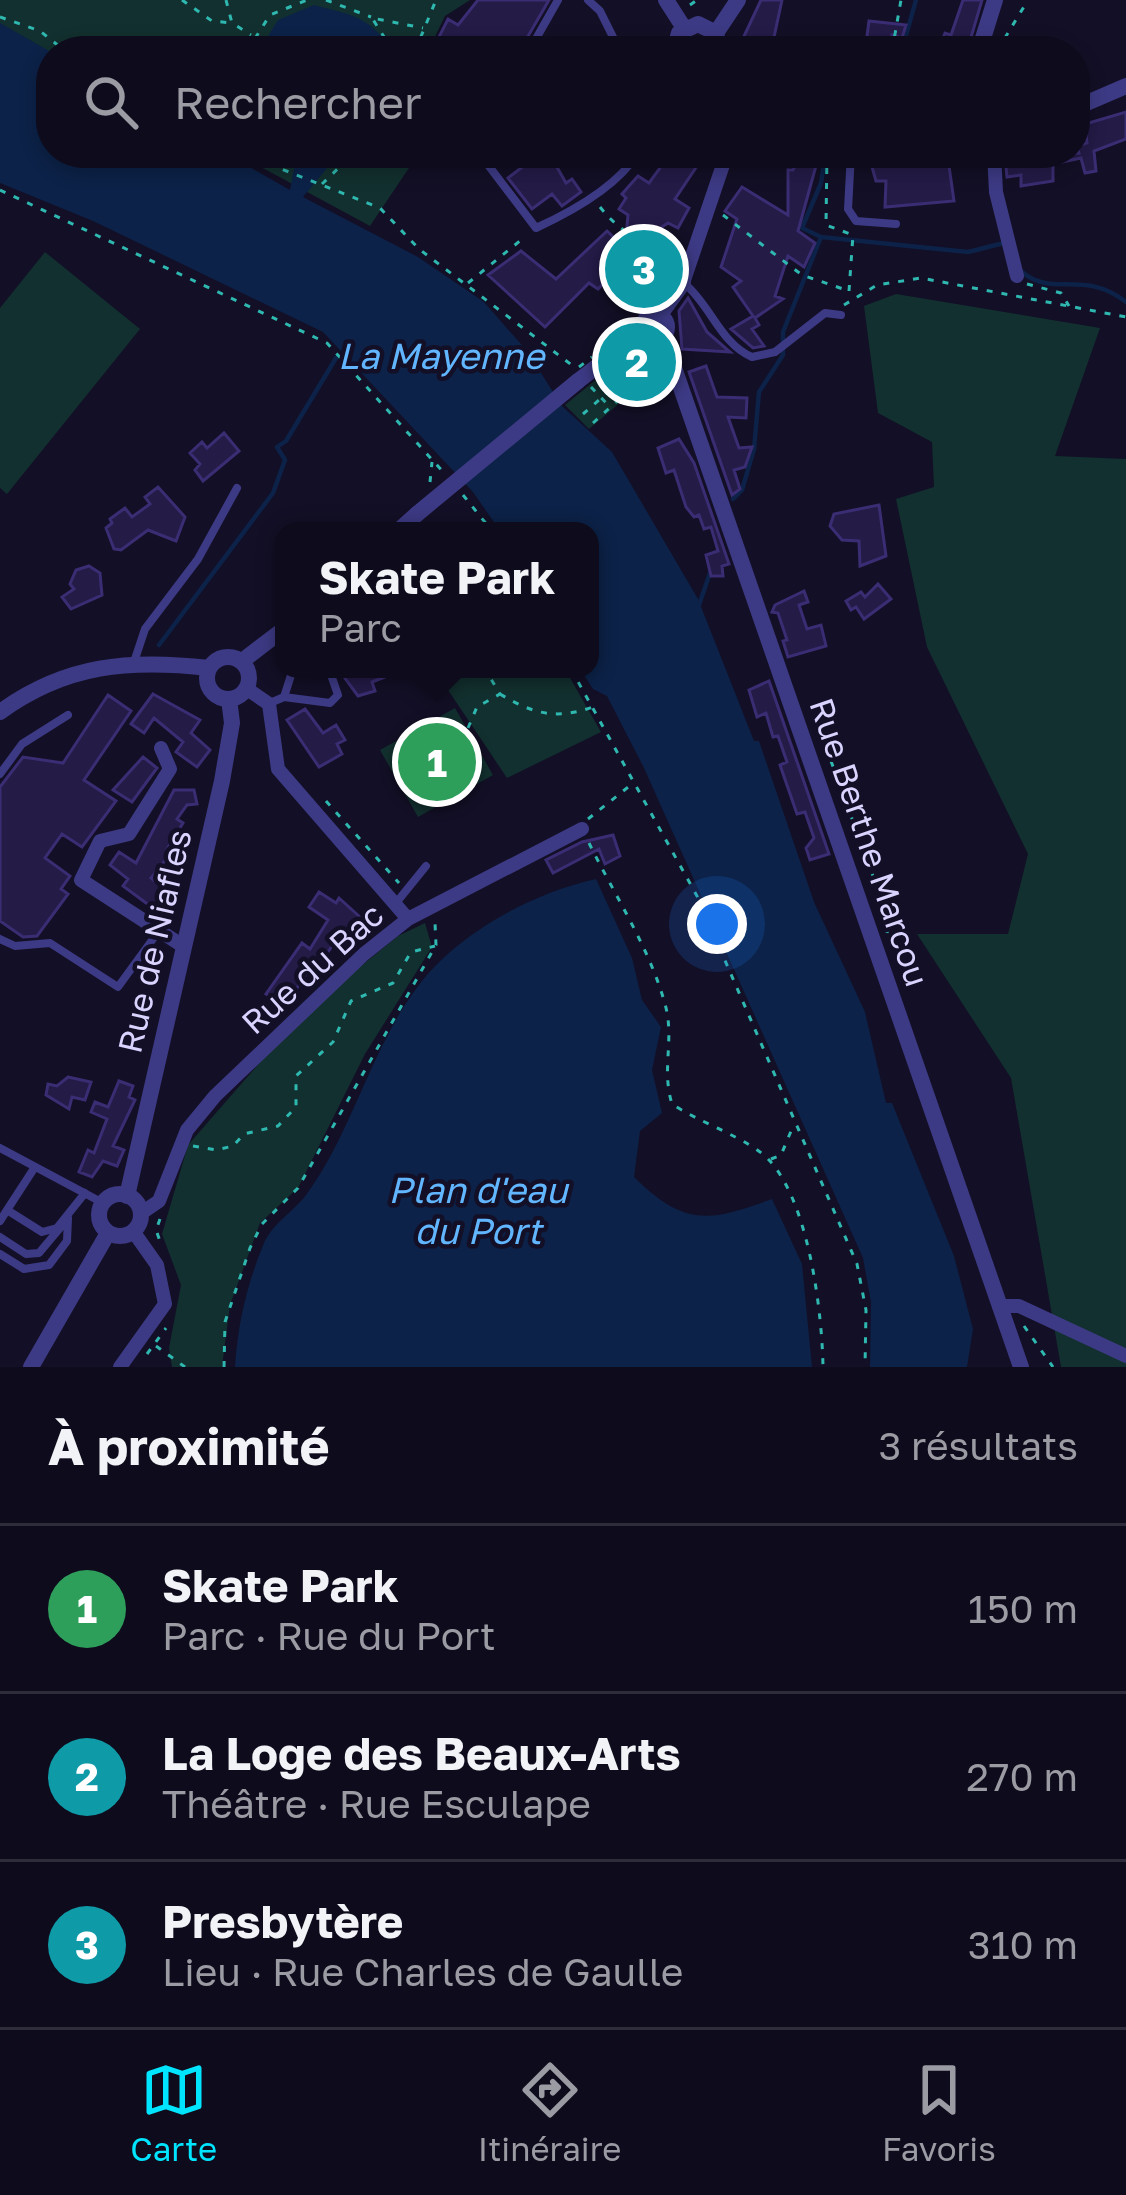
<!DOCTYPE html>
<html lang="fr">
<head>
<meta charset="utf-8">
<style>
	:root { --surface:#0e0b1c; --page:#1c1929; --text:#f1f3f6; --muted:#9b9ba3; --line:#2e2b3b; --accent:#00e5ff }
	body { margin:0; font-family:"Golos Text",sans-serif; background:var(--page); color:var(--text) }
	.you { position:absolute; left:717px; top:924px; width:42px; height:42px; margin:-30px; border:9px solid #fff; border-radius:50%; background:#1a73e8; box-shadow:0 0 0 18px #1a73e833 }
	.badge { display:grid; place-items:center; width:78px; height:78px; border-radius:50%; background:var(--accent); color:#fff; font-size:39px; font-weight:700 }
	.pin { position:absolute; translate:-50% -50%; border:6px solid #fff; box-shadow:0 3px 12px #0006 }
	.popup { position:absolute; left:275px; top:522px; width:324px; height:156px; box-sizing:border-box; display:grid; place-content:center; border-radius:24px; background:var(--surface); filter:drop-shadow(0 3px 9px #0005); font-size:39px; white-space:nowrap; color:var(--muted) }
	.popup b { font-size:45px; color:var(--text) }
	.popup::after { content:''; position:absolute; left:50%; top:100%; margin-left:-24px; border:24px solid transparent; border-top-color:var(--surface) }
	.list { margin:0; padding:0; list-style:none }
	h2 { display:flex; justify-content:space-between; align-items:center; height:156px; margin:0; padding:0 48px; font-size:51px }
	h2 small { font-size:39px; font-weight:400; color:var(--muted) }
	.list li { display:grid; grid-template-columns:78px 1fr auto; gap:36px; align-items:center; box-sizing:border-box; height:168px; padding:0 48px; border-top:3px solid var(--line) }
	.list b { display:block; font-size:45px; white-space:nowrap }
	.list p { margin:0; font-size:39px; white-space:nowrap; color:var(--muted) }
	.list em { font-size:39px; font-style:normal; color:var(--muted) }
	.icon { flex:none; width:66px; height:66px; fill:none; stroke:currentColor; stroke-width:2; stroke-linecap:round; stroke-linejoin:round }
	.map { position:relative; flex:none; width:1126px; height:1367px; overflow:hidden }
	.search { position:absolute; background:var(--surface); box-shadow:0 6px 18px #0003; left:36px; right:36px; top:36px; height:132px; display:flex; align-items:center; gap:30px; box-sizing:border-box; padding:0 42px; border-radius:48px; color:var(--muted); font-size:45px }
	.sheet { height:660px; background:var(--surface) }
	nav { display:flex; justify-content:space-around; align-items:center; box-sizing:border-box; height:168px; border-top:3px solid var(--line); background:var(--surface); font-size:33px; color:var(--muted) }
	nav a { display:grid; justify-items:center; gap:6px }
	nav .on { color:var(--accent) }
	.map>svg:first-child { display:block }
	.green { fill:#12302f }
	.water { fill:#0c2248 }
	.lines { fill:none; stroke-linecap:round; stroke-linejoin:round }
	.stream { stroke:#0c2248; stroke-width:4.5 }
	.building { fill:#241b47; stroke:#3b2d73; stroke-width:3 }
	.path { stroke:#2fb8b0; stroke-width:3; stroke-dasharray:6 9; stroke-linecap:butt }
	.service { stroke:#3d3a85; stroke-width:8 }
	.minor { stroke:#3d3a85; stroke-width:14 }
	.tertiary { stroke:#3d3a85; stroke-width:16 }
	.path-bridge { stroke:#2fb8b0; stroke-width:3; stroke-dasharray:6 9; stroke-linecap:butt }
	.tertiary-bridge { stroke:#3d3a85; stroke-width:16 }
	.labels { text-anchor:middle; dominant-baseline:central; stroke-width:9; stroke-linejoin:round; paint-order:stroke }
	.street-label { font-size:33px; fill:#d9d4ff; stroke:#130f26 }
	.water-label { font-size:36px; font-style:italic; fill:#62b6ff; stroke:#130f26 }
</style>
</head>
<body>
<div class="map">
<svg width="1126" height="1367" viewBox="0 0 1126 1367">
	<rect width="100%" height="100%" fill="#130f26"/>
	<!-- green -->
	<path class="green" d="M0,0h470l-25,16 -17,35h-377v5l-51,-26z
		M235,153h184l-49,73z
		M45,252l95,77 -133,165 -7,-6v-180z
		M896,294l204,34 -45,128 71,3v908h-65l-50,-289 -94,-144h91l20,-80 -101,-207 -31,-148 38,-12 -2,-45 -54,-29 -14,-107z
		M621,359l25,22 -57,48 -24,-24z
		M434,669h131l36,63 -94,46z
		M455,708l38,67 -75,42 -38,-67z
		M425,923l7,24 -67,107 -67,134 -38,35 -30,82 -8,62h-50l-3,-19 12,-63 -19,-51 26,-89 89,-102 68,-64 53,-43z"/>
	<!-- water -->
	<path class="water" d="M314,5c29,8 49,9 70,34l1,12h-126l19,-31z
		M0,23l51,29v101h174l65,37 7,-37h47l1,6 -13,3 -29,35 115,60 66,45 43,49 35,55 50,46 86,147 56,142h5l55,161 51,110 21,91h6l62,153 19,73 -6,38h-97l1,-65 -8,-44 -219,-490 -37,-72 -14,-7 -13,-20h10v-138h-90l-27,-39 -150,-160 -230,-111 -93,-38z
		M596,879l36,79 10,42 19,27 -9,43 10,43 -22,18 -6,46c51,50 75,45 138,22l30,65 10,103h-577c3,-45 12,-83 29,-124 8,-19 29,-31 42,-48 55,-74 71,-181 144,-243 41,-35 93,-61 146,-73z"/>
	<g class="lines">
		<!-- stream -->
		<path class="stream" d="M903,46l13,-46
			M821,237l147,15 36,-9
			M1022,272c31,26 62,-3 104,30
			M733,499l9,-9 12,-41 5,-57 24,-37v-23l38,-95 -19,-9 19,-45 4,-26
			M699,605l12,-35
			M159,645l114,-152 12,-33 -8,-13 9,-6 50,-83"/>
	</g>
	<!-- building -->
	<path class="building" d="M478,0h71l-29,50 -86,-3 14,-28 10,6z
		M761,0h21l-11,51h-34z
		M963,0h19l-15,51h-29l7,-18 6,2z
		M869,21l28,3 9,1 -4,13 -10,-3 -2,16h-25z
		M1126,112v27l-32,12 2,20 -11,2 -4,-15 -28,6v17l-32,5v-11l-14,2 -2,-20 74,-4 -2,-7 10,-3 -2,-19z
		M522,153h27l17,30 6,-4 9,13 -19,14 -10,-12 -20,15 -24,-31 21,-16z
		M671,153h16l12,10 -24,36 14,9 -11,20 -10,-5 -31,20 30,33 -14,15 -30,-28 -25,26 -9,-6 -44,44 -57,-52 33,-24 35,28 51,-48 18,17 3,-33 -9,-6 7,-11 -4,-4 16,-18 11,7z
		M884,153v10l38,-1 -1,-9h32l-4,13 5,35 -69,6 1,-26h-10l-4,-14 -1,-13z
		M800,155h19l-21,76 17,12 -11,24 -16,-11 -13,40 8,3 -28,19 4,7 -7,4 12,17 -11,2 -22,-19 22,-13 -20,-29 8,-6 -20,-14 16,-48 -12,-8 17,-24 46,28v-45h5z
		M688,298l19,34 23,20 -48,-3 -3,-38z
		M706,366l11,31 30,1 -1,20 -18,-1 11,31 13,-1 -7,20 -11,3 6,19 -8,6 -43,-123z
		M224,433l15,18 -36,30 -8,-11 5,-6 -10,-11 12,-11 5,6z
		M679,439l15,24 35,101 -7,2 1,10h-12l-5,-21 12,-4 -7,-24 -7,2 -5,-14 -5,2 -8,-10 -12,-37 -8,3 -8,-25z
		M158,487l27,30 -9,24 -28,-11 -27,20 -7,-1 -8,-21 6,-5 -2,-4 15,-11 7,9 18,-13 -5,-7z
		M879,505l7,51 -26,10 -1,-25 -17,-1 -12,-14 4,-12z
		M89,566l11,7 2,22 -31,14 -9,-12 12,-8 -4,-5 6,-14z
		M878,584l13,15 -27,20 -8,-12 -5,3 -5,-9 15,-9 4,5z
		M804,591l4,11 -9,3 8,24 14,-4 5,21 -38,11 -5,-16 4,-1 -9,-27 -6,-1 3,-7z
		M363,669h40v1l-31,12 3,9 -17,5 -14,-19z
		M769,681l60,173 -19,6 -4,-12 8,-10 -9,-26 -8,2 -17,-49 7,-3 -9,-26 -5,1 -7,-24 -9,4 -8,-27z
		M153,694l47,26 -9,13 19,17 -13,17 -21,-15 7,-10 -29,-24 -10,15 -13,-9z
		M108,695l23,16 -47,69 32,21 -34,46 -20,-13 -17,24 25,18 -9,13 7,5 -31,42 -14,1 -23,-16v-134l23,-30 40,6z
		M305,709l18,24 13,-8 9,15 -8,4 5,10 -23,13 -32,-47z
		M143,757l14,11 -25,34 -19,-12z
		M174,790h20l3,14 -10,1 -10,14 6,4 -16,26 5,3 -21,26 22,18 -12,18 -38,-28 5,-7 -18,-14 9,-13 17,11z
		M613,835l7,21 -15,8 -6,-15 -46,24 -7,-13 36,-18z
		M319,892l17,11 3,-5 22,20 -9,17 -9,-6 -24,37 -5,-3 -28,41h-6l-14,-10 36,-51 8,6 18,-29 -19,-13z
		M68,1077l23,5 -6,18 -13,-3 -3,12 -23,-14 2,-11 9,2z
		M119,1081l14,5 -4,11 6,3 -22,46 11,4 -7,16 -14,-5 -11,16 -13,-5 9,-22 6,3 13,-34 -16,-7 4,-10 13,5z"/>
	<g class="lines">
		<!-- path -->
		<path class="path" d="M182,0l30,21 20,2
			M226,0l6,23 19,12
			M326,0l45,17
			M690,5l7,-5
			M0,17l40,14 25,20
			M247,51l23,-36 37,-15
			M393,51l-21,-33 51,10
			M415,51l21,-51
			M892,51l9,-51
			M997,51l31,-51
			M241,153l139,55 39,41 154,117
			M827,153l-1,72 27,10
			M322,184l32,-31
			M0,190l327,153 118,131
			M600,207c29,36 42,27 79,49
			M723,215l79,60 47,16
			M468,283l58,-47
			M1027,284l34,9 8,13
			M849,291l4,-56
			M844,305l33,-20 44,-7 205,39
			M591,387l18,19
			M583,414l40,-35 7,8
			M593,423l62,-56
			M430,482l2,-20
			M463,495l29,36
			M571,669l126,227 160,368 9,46 -1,57
			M500,694c33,20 56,26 93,13
			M808,711l4,-2 77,211 -2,13
			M468,728l9,-21 23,-13 -15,-25
			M326,801l73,82
			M588,819l44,-35
			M589,843c25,51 61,106 76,161 10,35 -4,65 7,100 26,18 78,35 97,56 40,43 53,151 54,207
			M193,1146l23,4 17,-4 11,-12 34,-8 18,-19v-31l37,-34 18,-41 42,-18 18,-31 24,-6
			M771,1159l10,-4 13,-31
			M160,1219l-4,11 5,14
			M1024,1326l29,41
			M156,1346l29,21
			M147,1354l19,-26
			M224,1367l1,-45 25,-74 12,-24 36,-36 138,-243 -1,-22"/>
		<!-- service -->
		<path class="service" d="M588,0l12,11 20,40
			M529,51l29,-51
			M479,153l57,75c35,-16 81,-41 102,-75
			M851,153l-3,56 8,12 40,3
			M685,284c26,22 36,60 67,73l23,-5 50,-39 16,2
			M134,662l11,-33 53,-70 39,-71
			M284,697l9,-28
			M270,703l14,-6 46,6 8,-8 -9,-26
			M0,774l22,-30 46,-29
			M396,903l30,-37
			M0,939l15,7 35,-3 68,44 40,-55
			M0,1148l103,55
			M33,1170l-26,40 35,22 15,-4 28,-35
			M0,1221l7,-11
			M0,1237l26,17 13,-1 21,-25
			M0,1254l24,15 25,-4 18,-24 1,-23"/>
		<!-- minor -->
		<path class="minor" d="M994,153l2,39 21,84
			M683,283l44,-130
			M247,689l22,15 9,65 130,150
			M161,748l9,21 -41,65 -29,7 -19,39 102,66
			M140,1214l19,-13 28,-71 28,-34 149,-142 44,-35 174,-90
			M999,1306h20l107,50
			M120,1367l45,-63 -8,-39 -24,-34"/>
		<!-- tertiary -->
		<path class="tertiary" d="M666,0l18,28
			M716,33l22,-33
			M674,51l5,-18 19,-9 18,9 4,18
			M979,51l16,-51
			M1075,108l51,-22
			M643 327a12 12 0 1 1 24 0a12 12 0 1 1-24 0Z
			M659,316l24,-33
			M663,336l358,1031
			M578,381l65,-50
			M398,531l19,-17
			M207 678a21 21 0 1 1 42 0a21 21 0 1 1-42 0Z
			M242,661l42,-32
			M0,712c66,-48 130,-53 209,-44
			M99 1215a21 21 0 1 1 42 0a21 21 0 1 1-42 0Z
			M127,1196l95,-415 10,-58 -3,-24
			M31,1367l77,-134"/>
		<!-- path-bridge -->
		<path class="path-bridge" d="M579,367l13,-10"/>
		<!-- tertiary-bridge -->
		<path class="tertiary-bridge" d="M417,514l161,-133"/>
	</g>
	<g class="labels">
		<!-- street labels -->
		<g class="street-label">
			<text transform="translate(870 842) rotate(71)">Rue Berthe Marcou</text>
			<text transform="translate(154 941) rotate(-77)">Rue de Niafles</text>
			<text transform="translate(312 968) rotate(-42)">Rue du Bac</text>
		</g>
		<!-- water labels -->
		<g class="water-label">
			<text x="441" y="355">La Mayenne</text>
			<text x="478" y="1189">Plan d'eau<tspan x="478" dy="41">du Port</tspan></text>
		</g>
	</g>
</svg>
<div class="you"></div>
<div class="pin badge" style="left:437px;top:762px;background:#2e9e5b">1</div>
<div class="popup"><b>Skate Park</b>Parc</div>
<div class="pin badge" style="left:637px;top:362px;background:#0f9aa8">2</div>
<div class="pin badge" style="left:644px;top:269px;background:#0f9aa8">3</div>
<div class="search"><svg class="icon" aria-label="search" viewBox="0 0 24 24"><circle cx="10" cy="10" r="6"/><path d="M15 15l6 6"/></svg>Rechercher</div>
</div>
<section class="sheet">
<h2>À proximité<small>3 résultats</small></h2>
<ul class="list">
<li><span class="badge" style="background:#2e9e5b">1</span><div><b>Skate Park</b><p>Parc · Rue du Port</p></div><em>150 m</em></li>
<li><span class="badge" style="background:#0f9aa8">2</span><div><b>La Loge des Beaux-Arts</b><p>Théâtre · Rue Esculape</p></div><em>270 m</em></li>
<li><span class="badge" style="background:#0f9aa8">3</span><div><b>Presbytère</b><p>Lieu · Rue Charles de Gaulle</p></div><em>310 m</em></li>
</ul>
</section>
<nav>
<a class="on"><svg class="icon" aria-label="map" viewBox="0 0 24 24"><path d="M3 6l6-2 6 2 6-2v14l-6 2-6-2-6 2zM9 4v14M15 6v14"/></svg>Carte</a>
<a><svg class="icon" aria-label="directions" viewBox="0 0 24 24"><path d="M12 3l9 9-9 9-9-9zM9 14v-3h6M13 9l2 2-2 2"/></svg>Itinéraire</a>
<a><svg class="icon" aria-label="saved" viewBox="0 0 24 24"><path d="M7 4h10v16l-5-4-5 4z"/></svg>Favoris</a>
</nav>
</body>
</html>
